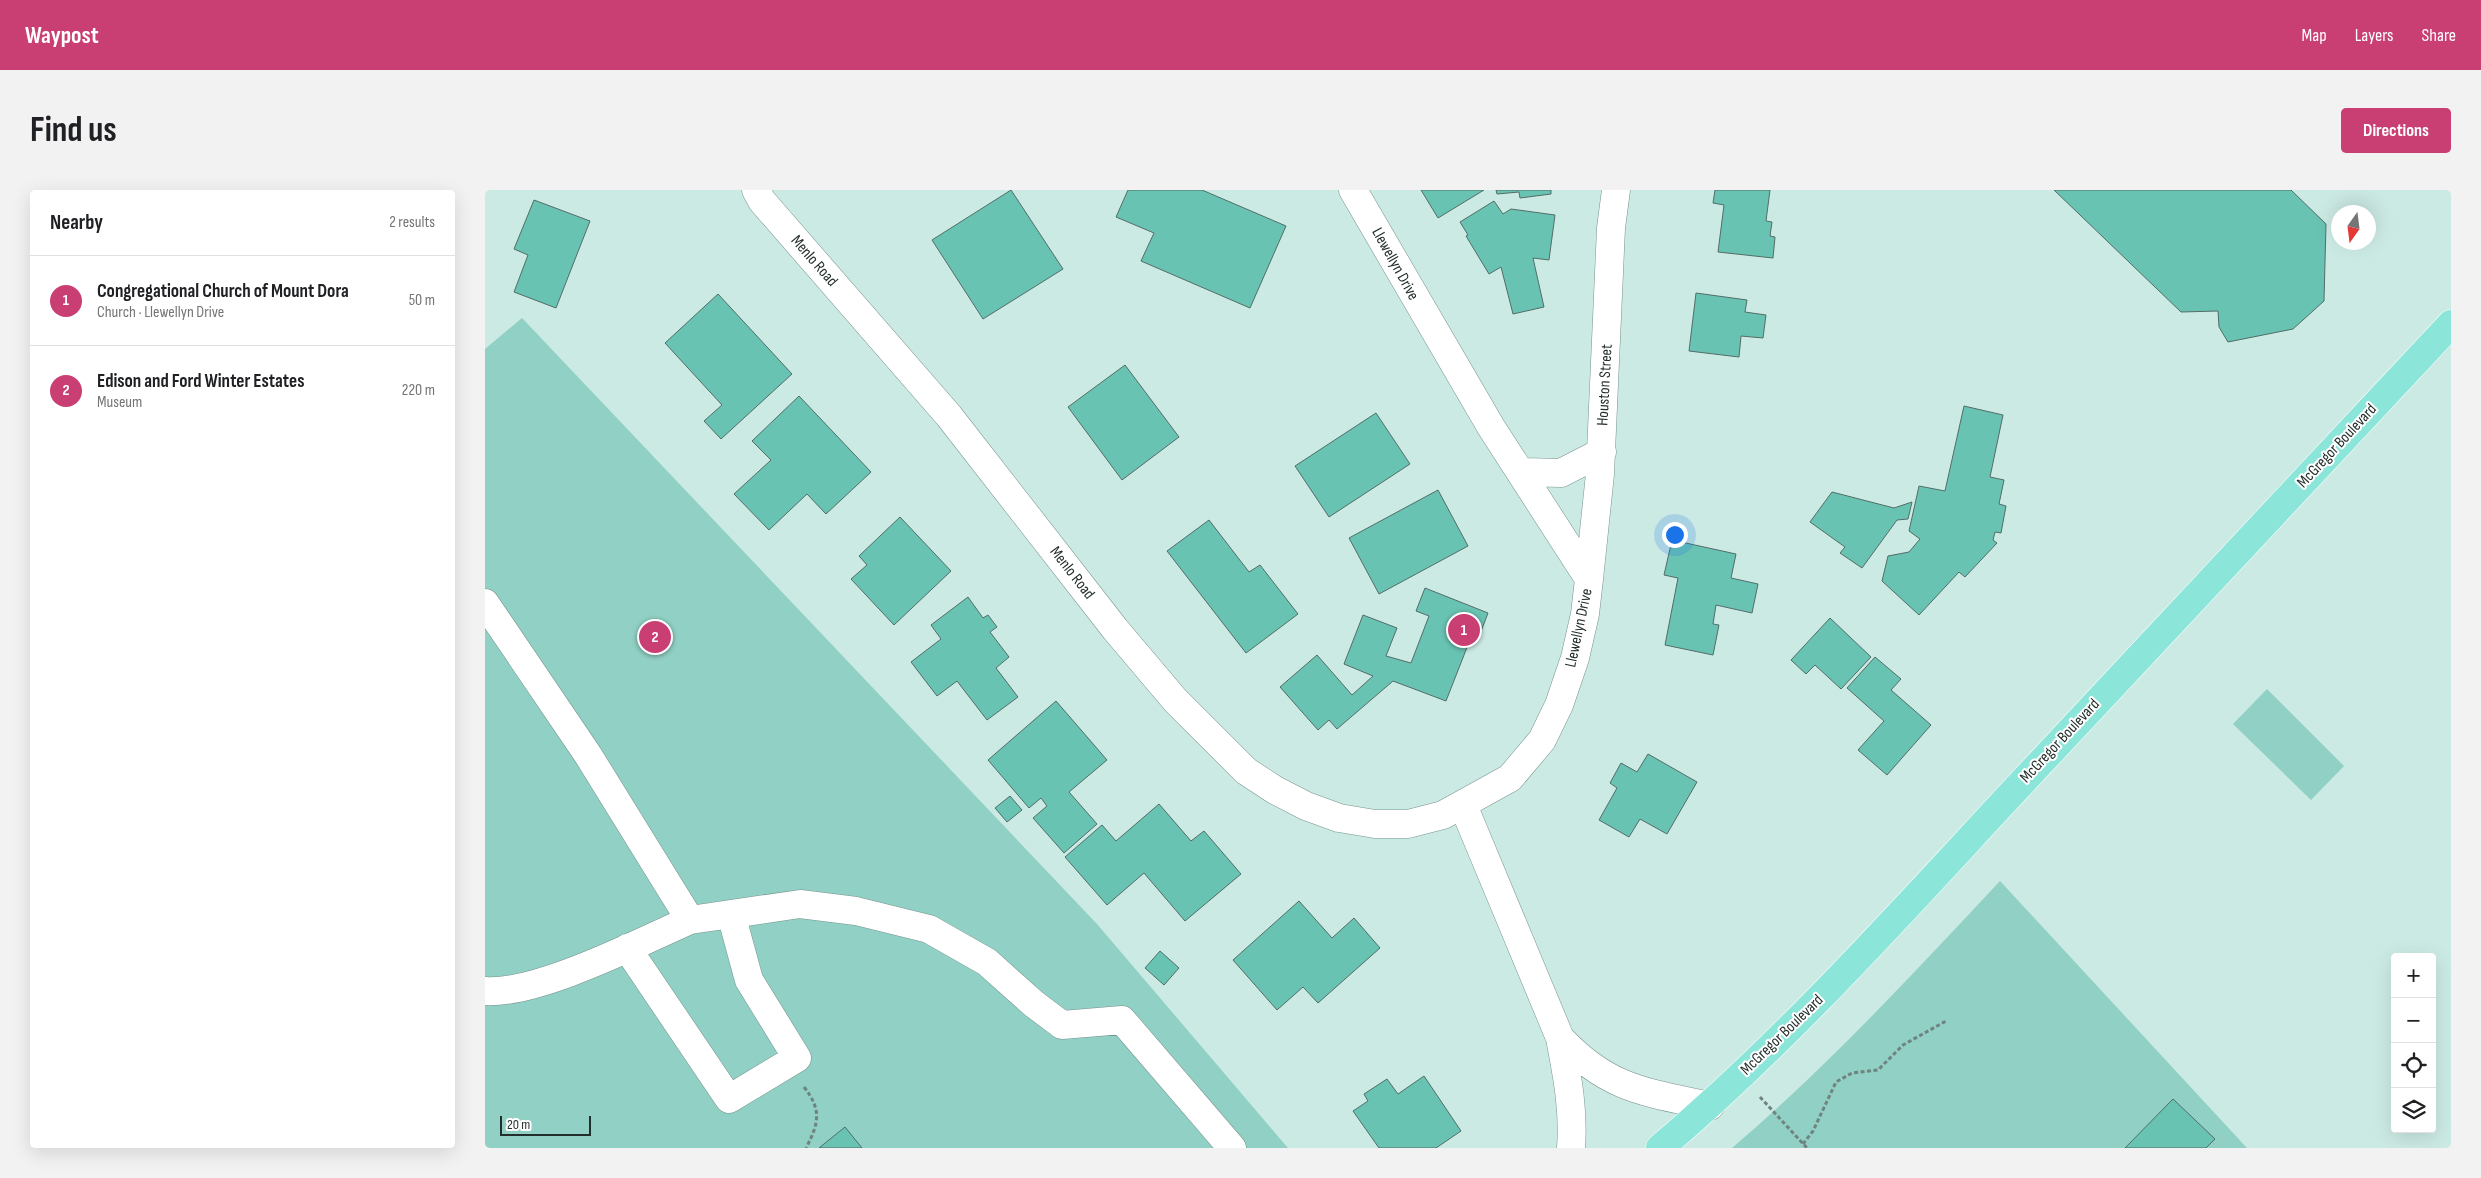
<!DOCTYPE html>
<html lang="en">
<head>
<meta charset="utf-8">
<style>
	:root { --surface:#fff; --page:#f2f2f2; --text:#202124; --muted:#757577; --line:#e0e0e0; --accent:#c93e73 }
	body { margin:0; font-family:"Sofia Sans Condensed",sans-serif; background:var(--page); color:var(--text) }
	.controls { position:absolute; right:15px; bottom:15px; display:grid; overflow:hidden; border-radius:5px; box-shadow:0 5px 20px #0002 }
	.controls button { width:45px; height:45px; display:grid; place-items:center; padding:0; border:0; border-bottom:1px solid var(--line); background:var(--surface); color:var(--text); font:25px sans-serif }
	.compass { position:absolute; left:1846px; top:15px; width:45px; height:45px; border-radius:50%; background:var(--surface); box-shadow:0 5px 20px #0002; rotate:194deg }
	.scale { position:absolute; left:15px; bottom:12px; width:91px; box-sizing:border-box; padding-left:5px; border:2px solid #232f2c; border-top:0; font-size:14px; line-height:18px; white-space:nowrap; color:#232f2c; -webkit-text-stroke:4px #fff; paint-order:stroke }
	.you { position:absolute; left:1189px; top:344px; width:18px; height:18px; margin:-12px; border:4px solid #fff; border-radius:50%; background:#1a73e8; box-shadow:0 0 0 8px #1a73e833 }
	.badge { display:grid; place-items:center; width:32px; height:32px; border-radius:50%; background:var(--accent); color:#fff; font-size:16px; font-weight:700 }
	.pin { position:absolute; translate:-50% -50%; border:2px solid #fff; box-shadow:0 1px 5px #0006 }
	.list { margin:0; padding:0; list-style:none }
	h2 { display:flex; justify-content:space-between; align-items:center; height:65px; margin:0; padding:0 20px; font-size:21px }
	h2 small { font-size:16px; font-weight:400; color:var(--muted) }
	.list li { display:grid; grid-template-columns:32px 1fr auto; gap:15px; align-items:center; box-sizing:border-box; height:90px; padding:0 20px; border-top:1px solid var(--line) }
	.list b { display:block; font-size:19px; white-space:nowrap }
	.list p { margin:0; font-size:16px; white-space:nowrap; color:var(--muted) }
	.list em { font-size:16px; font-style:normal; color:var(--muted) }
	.icon { flex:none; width:28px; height:28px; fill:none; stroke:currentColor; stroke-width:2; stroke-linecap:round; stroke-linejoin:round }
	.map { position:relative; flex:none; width:1966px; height:958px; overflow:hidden; border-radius:5px }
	header { display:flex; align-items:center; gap:30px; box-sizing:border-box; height:70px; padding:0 25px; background:var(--accent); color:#fff }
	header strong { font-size:24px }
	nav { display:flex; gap:28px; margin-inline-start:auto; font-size:18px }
	.intro { display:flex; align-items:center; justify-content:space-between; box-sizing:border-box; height:120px; padding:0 30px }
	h1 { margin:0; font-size:35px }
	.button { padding:12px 22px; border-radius:5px; background:var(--accent); color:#fff; font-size:18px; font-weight:700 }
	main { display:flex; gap:30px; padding:0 30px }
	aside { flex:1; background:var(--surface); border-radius:5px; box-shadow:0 5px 20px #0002 }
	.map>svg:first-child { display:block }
	.green { fill:#91d0c4 }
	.building { fill:#69c3b3; stroke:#526d67 }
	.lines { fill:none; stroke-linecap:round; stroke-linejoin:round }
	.minor-casing { stroke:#77938d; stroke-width:29 }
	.major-casing { stroke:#fff; stroke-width:29 }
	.path { stroke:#6f837f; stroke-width:3; stroke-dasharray:4 2.5; stroke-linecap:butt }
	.minor { stroke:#fff; stroke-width:28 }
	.major { stroke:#8be5d9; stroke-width:28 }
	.labels { text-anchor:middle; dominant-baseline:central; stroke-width:4; stroke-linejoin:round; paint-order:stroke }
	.street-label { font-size:16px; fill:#232f2c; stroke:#fff }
</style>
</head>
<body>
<header>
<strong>Waypost</strong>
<nav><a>Map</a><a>Layers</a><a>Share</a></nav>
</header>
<div class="intro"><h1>Find us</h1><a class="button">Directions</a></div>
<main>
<aside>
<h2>Nearby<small>2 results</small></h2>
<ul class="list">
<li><span class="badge">1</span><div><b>Congregational Church of Mount Dora</b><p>Church · Llewellyn Drive</p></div><em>50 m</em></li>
<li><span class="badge">2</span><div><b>Edison and Ford Winter Estates</b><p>Museum</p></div><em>220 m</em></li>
</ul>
</aside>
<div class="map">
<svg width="1966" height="958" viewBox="0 0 1966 958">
	<rect width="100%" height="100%" fill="#cceae4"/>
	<!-- green -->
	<path class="green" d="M37,128l575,606 191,224h-803v-799z
		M1782,499l77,77 -33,34 -78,-76z
		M1515,691l247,267h-515c96,-82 182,-175 268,-267z"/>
	<!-- building -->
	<path class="building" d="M526,0l52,79 -80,50 -51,-79z
		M643,0h74l84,36 -36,82 -109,-47 13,-28 -38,-16z
		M936,0h63l-46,28z
		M1011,0h55v4l-31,4 -1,-6 -22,2z
		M1230,0h55l-4,31 6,1 -2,14 5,1 -2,21 -55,-6 6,-47 -11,-2z
		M1569,0h237l35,34 -2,77 -31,28 -65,13 -9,-15 -1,-16 -37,1z
		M49,10l56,21 -34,87 -42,-16 14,-37 -14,-6z
		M1009,11l9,13 8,-5 44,6 -6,45 -16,-2 11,49 -31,7 -12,-47 -12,7 -23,-38 2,-1 -8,-13z
		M1211,103l51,7 -2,12 21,3 -3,23 -22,-2 -2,21 -50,-6z
		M233,104l74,80 -71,65 -17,-18 18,-16 -57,-62z
		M640,175l54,72 -57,43 -54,-73z
		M314,206l72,76 -45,42 -19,-20 -38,36 -35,-36 37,-34 -19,-19z
		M1479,216l39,9 -13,62 14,3 -5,24 7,2 -5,27 -6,-1 -2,8 4,3 -32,34 -6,-5 -40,43 -37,-34 6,-25 21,-4 11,-13 -11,-8 10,-45 26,5z
		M891,223l34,51 -81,53 -34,-51z
		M953,300l30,56 -89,48 -30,-56z
		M1347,302l62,16 18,-6 -4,17 -11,1 -35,48 -22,-15 5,-6 -35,-25z
		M415,327l51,54 -57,54 -43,-46 16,-14 -8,-9z
		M724,330l40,52 11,-7 38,49 -52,39 -79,-102z
		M1187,350l64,14 -5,24 27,6 -6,29 -36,-8 -3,19 6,1 -6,30 -48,-10 13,-67 -14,-3z
		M940,398l63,25 -8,21 -7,-2 -27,69 -53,-20 -56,48 -8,-9 -11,10 -38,-43 37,-32 35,40 21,-19 -29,-12 19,-49 34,13 -11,28 25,7 18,-47 -13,-5z
		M483,407l15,21 5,-3 9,12 -7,5 19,25 -13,11 22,29 -31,23 -30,-39 -20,15 -26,-34 30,-23 -10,-14z
		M1345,428l41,39 -30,32 -26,-24 -9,9 -15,-14z
		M1390,467l26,22 -10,11 40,35 -44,50 -29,-25 26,-29 -37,-33z
		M571,511l51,59 -38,32 28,32 -33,29 -31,-35 14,-12 -6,-8 -12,10 -41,-48z
		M1163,564l49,28 -30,52 -27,-15 -11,18 -30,-17 18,-32 -7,-5 11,-20 16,9z
		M525,606l12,14 -15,12 -12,-14z
		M674,614l32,37 13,-10 37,43 -56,47 -41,-48 -37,32 -42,-48 37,-32 14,16z
		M814,711l33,37 22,-20 26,30 -62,55 -15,-16 -26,23 -44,-50z
		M675,761l19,17 -15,17 -19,-17z
		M939,886l37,55 -25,17h-57l-26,-37 15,-10 -4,-7 23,-15 11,15z
		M1688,909l42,40 -9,9h-81z
		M360,937l17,21h-43z"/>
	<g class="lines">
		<defs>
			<path id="minor" d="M271,0l6,11 187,215 166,213 60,71 71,71 29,19 31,16 33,12 36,6h33l35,-9 67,-37 32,-38 17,-35 16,-47 10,-44 4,-35 -98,-152 -138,-237
				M1035,282l41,1 41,-21
				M1104,389l11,-105 11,-246 5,-38
				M0,413l103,152 102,165 110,-16 56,7 73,18 58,33 47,42 28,21 60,-5 110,128
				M978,615l97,233c48,51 84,54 150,68
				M142,758l102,151 68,-41 -48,-78 -18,-66
				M0,801c52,4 155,-49 205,-71
				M1075,848c7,37 14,72 11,110"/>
			<path id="major" d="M1175,958c139,-118 258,-255 383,-388 136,-145 272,-290 408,-436"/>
		</defs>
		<!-- minor casing -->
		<use href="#minor" class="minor-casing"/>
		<!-- major casing -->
		<use href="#major" class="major-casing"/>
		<!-- path -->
		<path class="path" d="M319,897c18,23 15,36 2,61
			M1275,907l47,51
			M1318,954l10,-13 23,-49 16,-9 26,-3 25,-25 43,-24"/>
		<!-- minor -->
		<use href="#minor" class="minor"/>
		<!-- major -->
		<use href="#major" class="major"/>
	</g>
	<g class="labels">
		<!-- street labels -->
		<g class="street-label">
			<text transform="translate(329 71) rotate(49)">Menlo Road</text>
			<text transform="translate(910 74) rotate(61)">Llewellyn Drive</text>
			<text transform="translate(1120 195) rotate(-87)">Houston Street</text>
			<text transform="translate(1852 256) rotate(-47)">McGregor Boulevard</text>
			<text transform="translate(587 383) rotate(52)">Menlo Road</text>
			<text transform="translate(1094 438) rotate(-78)">Llewellyn Drive</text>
			<text transform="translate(1575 551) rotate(-47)">McGregor Boulevard</text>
			<text transform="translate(1297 845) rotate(-44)">McGregor Boulevard</text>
		</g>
	</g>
</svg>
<div class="controls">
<button>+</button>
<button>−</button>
<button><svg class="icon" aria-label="locate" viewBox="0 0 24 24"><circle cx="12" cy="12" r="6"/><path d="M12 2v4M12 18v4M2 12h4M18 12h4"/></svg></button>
<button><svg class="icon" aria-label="layers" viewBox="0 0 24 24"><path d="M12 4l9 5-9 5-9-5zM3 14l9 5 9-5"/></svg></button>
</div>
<svg class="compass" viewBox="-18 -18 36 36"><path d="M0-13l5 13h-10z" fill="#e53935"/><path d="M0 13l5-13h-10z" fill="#757577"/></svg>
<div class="scale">20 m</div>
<div class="you"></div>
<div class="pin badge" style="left:979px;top:440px">1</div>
<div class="pin badge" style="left:170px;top:447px">2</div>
</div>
</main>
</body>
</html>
